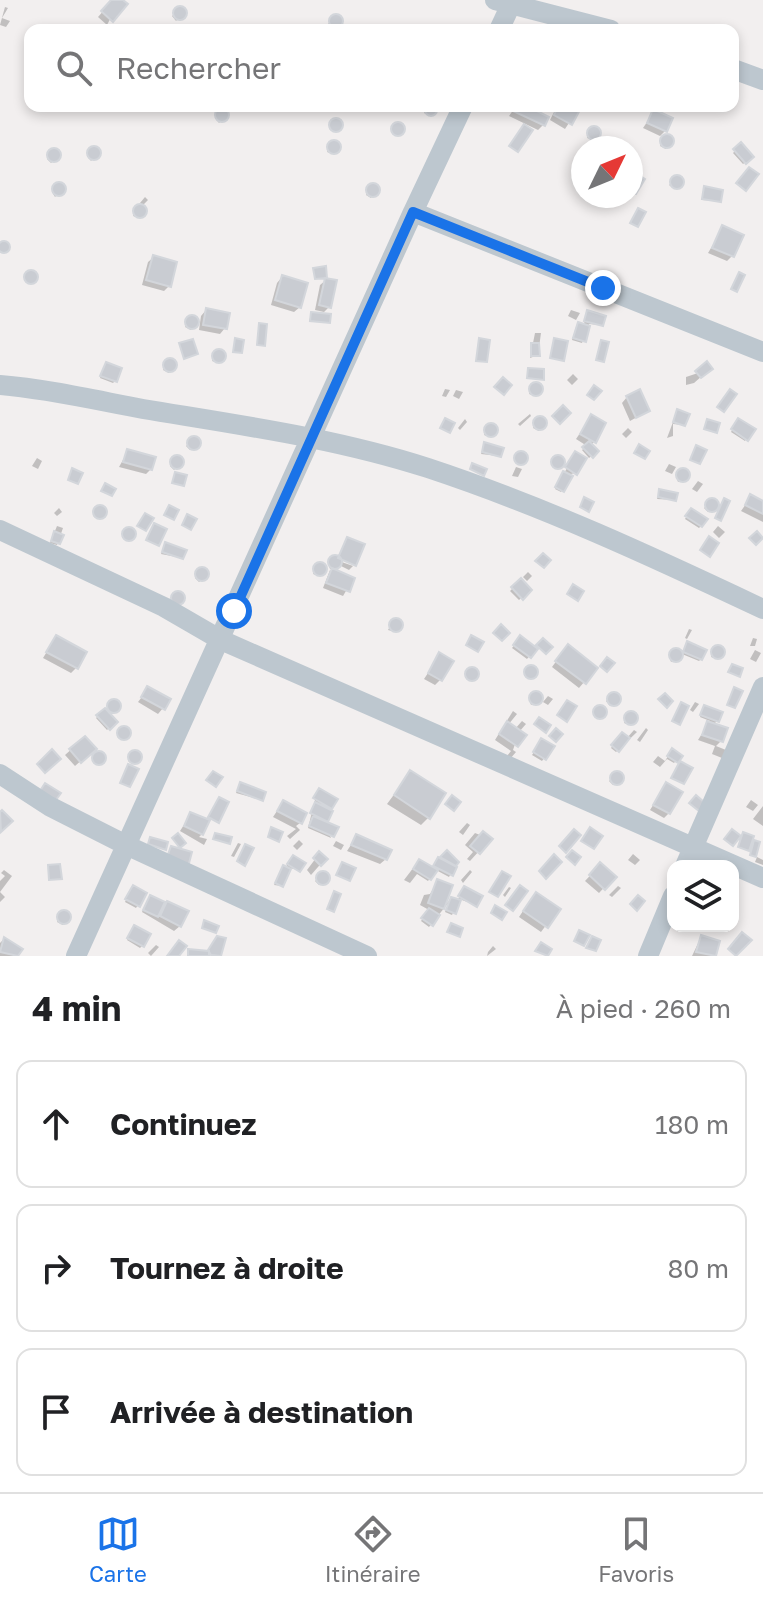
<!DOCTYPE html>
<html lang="fr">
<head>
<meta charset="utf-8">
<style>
	:root { --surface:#fff; --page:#f6f6f6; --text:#202124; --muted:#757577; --line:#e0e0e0; --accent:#1a73e8 }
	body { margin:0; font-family:"Golos Text",sans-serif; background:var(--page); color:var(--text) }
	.controls { position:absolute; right:24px; bottom:24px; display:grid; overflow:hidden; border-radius:16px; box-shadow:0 4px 12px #0003 }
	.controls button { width:72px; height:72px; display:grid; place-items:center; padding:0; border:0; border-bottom:2px solid var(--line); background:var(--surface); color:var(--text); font:40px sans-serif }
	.compass { position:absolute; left:571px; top:136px; width:72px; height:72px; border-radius:50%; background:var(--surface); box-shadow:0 4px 12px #0003; rotate:47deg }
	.stop { position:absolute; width:24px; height:24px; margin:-18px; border:6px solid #1a73e8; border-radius:50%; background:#fff }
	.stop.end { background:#1a73e8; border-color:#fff; box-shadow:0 2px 8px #0008 }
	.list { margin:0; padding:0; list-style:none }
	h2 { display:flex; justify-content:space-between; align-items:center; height:104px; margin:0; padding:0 32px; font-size:34px }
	h2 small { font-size:26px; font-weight:400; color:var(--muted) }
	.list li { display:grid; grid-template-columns:52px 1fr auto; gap:24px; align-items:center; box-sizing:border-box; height:128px; margin:0 16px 16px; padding:0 16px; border:2px solid var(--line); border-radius:16px }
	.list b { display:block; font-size:30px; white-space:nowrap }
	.list em { font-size:26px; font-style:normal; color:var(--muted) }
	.icon { flex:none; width:44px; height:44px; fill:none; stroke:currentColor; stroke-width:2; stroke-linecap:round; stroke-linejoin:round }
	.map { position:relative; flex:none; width:763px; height:956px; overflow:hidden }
	.search { position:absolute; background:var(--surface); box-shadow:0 4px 12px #0003; left:24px; right:24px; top:24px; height:88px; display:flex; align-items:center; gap:20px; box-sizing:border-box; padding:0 28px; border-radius:16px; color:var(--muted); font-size:30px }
	.sheet { height:536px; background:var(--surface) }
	nav { display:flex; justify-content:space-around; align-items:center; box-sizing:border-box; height:112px; border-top:2px solid var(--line); background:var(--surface); font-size:22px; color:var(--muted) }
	nav a { display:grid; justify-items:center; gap:4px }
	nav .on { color:var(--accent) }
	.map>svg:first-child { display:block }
	.shadow { fill:#0003 }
	.building { fill:#c9ccd2; stroke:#d3d6db; stroke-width:2 }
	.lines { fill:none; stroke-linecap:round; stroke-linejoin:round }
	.minor { stroke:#bdc7cf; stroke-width:20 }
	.route { stroke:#1a73e8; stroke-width:10 }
</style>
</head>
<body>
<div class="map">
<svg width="763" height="956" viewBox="0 0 763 956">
	<rect width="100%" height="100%" fill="#f2efef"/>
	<!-- shadow -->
	<path class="shadow" d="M113,0h7l-13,25 -9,-8z
		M5,7l3,1 -6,10 8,3 -4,6 -6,-2z
		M180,9l4,4 -8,8 -4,-5z
		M336,17l4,4 -8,8 -4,-5z
		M428,106l7,1 -5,9 -6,-3z
		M516,106h6l21,19 -5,5 -29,-14z
		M557,106h23l-15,23 -15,-9z
		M222,111l4,4 -7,8 -4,-5z
		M654,112l11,19 -5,5 -17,-8z
		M334,120l6,3 -5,9 -6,-3z
		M398,125l4,4 -7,7 -4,-4z
		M592,129l6,2 -5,9 -6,-2z
		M665,137l6,3 -5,9 -6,-3z
		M332,143l6,2 -5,9 -6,-2z
		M741,145l11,12 -9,7 -10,-11z
		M94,149l4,4 -7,8 -4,-5z
		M54,151l4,5 -7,7 -4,-4z
		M677,178l4,4 -7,7 -5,-4z
		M59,185l4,4 -8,8 -3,-5z
		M371,186l5,3 -5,9 -5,-3z
		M705,189l14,12 -18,-1z
		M145,197l3,3 -5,5 -3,-2z
		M138,207l6,3 -5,8 -6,-2z
		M723,228l9,28 -5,5 -19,-8z
		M3,243l4,4 -7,6v-8z
		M154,257l15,29 -5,5 -22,-6 6,-23z
		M31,273l4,4 -7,7 -4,-4z
		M282,277l18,30 -6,5 -23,-7 6,-22z
		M326,280l3,27 -5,5 -9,-2 5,-25z
		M206,310l19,18 -5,6 -21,-4 2,-14z
		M571,310l9,3 -4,7 -8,-4z
		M588,313l13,12 -12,-1 -7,19 -10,-3 4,-13 7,-1z
		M311,314l17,8h-19z
		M190,318l6,3 -5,9 -6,-3z
		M535,333h6l-3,22 -8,3z
		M217,352l6,2 -5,9 -6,-2z
		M168,361l6,3 -5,9 -6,-3z
		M104,367l11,14 -2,2 -13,-5z
		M710,369l-16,14 -8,2v-8z
		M573,374l5,5 -6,6 -5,-5z
		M534,385l6,2 -5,9 -6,-2z
		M445,389l5,1 -4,7 -4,-1z
		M456,390l7,2 -4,7 -6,-3z
		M627,397l21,14 -18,10 -8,-18z
		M530,414l1,2 -11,10 -2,-2z
		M676,414l8,11 -11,-1v12l-6,2z
		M591,417l3,25 -3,3 6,6 -8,7 -7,-8 5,-4 -11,-7z
		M465,419l2,3 -7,8 -2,-2z
		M538,419l6,3 -5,9 -6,-3z
		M737,422l9,17 -1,2 -14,-9z
		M489,426l5,3 -5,8 -5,-2z
		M628,428l4,4 -6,6 -4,-4z
		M194,439l4,4 -8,7 -4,-4z
		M485,445l14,11 -18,-2z
		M128,451l23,18 -5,5 -27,-7z
		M521,454l5,4 -8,7 -4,-4z
		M574,456l1,17 -4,1 -10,18 -6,-3z
		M37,458l5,3 -4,8 -6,-3z
		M177,458l4,4 -7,8 -4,-4z
		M558,458l5,4 -8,7 -4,-4z
		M669,464l7,3 -4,7 -7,-3z
		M516,467l6,2 -4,8 -6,-1z
		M685,471l2,7 -9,4 -2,-6z
		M698,481l5,3 -6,8 -5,-3z
		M660,491l15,9 -18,-1z
		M751,497l12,6v19l-22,-11z
		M712,501l4,4 -8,7 -4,-4z
		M59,508l3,4 -5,4 -3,-3z
		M98,508l6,2 -5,9 -6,-3z
		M689,512l12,14 -2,2 -14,-9z
		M57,526l6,2 -6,17 -7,-2z
		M718,526l7,6 -6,6 -6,-6z
		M129,530l4,4 -7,7 -4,-4z
		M165,545l17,13 -21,-4z
		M336,560l17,6 -4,4 -10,-5 -9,4 -2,-6z
		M318,565l6,2 -5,9 -6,-2z
		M202,570l4,5 -7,7 -4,-4z
		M330,570l23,9 -10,17 -20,-8z
		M528,572l4,4 -5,5 -4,-4z
		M520,581l9,9 -10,10 -9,-9z
		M176,594l6,3 -5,9 -6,-3z
		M393,621l6,3 -4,8 -7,-2z
		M689,629l3,1 -5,9 -2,-1z
		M56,637l20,31 -5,5 -28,-15z
		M520,638l15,11 -8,10 -15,-11z
		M753,638l4,1 -2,7h-5z
		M687,644l14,15 -2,2 -17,-7z
		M716,648l6,2 -5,9 -6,-2z
		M755,650l6,3 -5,9 -6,-3z
		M678,651l2,6 -9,5 -2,-6z
		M563,652l33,16 -17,20 -27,-21z
		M440,655v25l-5,5 -11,-6z
		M531,668l4,4 -7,7 -4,-4z
		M472,670l4,4 -7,7 -4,-4z
		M148,689l15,19 -5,6 -20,-12z
		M538,694l2,6 -9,5 -2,-6z
		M614,694l4,5 -8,7 -4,-5z
		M548,696l5,3 -5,6 -5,-3z
		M115,702l3,6 -9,4 -2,-6z
		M695,702l4,2 -6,8 -3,-2z
		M600,708l4,4 -7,7 -4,-4z
		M703,709l14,12 -4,4 8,16 -5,5 10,4 -4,8 -10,-4 3,-8 -17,-6 12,-19 -10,-4z
		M104,710l11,12 -8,8 -11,-12z
		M513,711l4,3 -9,11 7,4 7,-8 4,3 -7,8 -6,18 3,2 -6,7 -3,-3 4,-5 -16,-11z
		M629,714l5,2 -5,9 -5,-2z
		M646,728l2,2 -8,12 -3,-2z
		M122,729l6,2 -5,9 -6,-3z
		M634,730l3,2 -21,20 -5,-4 11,-14 5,4z
		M84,738l10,11 -19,17 -10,-11z
		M540,743l12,4 -10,14 -10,-6z
		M133,753l6,2 -6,9 -5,-3z
		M670,753l10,3 -6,7 -7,-4 -7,8 -7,-5 5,-6 7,5z
		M99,754l4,4 -7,7 -4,-4z
		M410,773l19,44 -8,8 -34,-21z
		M617,774l4,4 -8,7 -4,-4z
		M666,785l3,28 -5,5 -14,-8z
		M239,786l22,14 -25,-7z
		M317,792l14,16 -6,16 6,14 -23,-10z
		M751,800l7,5 -5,6 -7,-4z
		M283,802l17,21 -4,3 4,4 -10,9 -3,-3 9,-7 -23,-12z
		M763,806v20l-10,-7z
		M191,814l11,20 -3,3 8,2 -3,6 -24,-14z
		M467,823l3,2 -7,10 -4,-3z
		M475,833l15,6 -20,22 -3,-2 6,-7 -8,-7z
		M356,837l30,22 -6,5 -33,-13z
		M299,840l4,4 -6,6 -4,-4z
		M336,841l8,4 -3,5 -8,-4z
		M238,843l3,1 -7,13 -3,-1z
		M447,853l10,9 -8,15 -13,-7 -8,11 -11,-7 -7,9 -6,-3 13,-17 15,7z
		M319,854l6,5 -14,16 -4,-5z
		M633,854l7,6 -5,5 -7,-5z
		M757,857l6,3v5l-8,-3z
		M291,859l8,11 -10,-2 -7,18 -8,-1z
		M600,865l14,12 -15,16 -14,-12z
		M4,870l8,6 -12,16 5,5 -5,5v-21l5,-5 -4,-3z
		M470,870l2,2 -9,11 -2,-3z
		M323,874l4,4 -8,7 -4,-4z
		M438,881l5,26 8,-8 6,2 6,-11 13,15 -17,-6 -7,16 -7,-3 4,-10 -20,25 -8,-6 8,-11 -9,-5 4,-10 6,-1z
		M618,886l3,2 -9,9 -3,-2z
		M509,887l2,1 -6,9 -2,-2z
		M131,889l14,5 -9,14 -11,-6z
		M148,899l10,14 10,-10 12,23 -6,5 -32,-19z
		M531,899l27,10 -17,23 -22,-15z
		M62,913l6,3 -5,9 -6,-3z
		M133,929l9,17 -2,2 -13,-8z
		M701,937l17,5 -4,14h-22z
		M4,939l16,11 -4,6h-16v-13z
		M156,945l3,2 -8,9 -3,-3z
		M493,946l3,3 -9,7 1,-4z"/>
	<!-- building -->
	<path class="building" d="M111,0h12l5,4 -15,18 -12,-11z
		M173 13a7 7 0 1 1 14 0a7 7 0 1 1-14 0Z
		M329 21a7 7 0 1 1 14 0a7 7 0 1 1-14 0Z
		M425 110a6 6 0 1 1 12 0a6 6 0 1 1-12 0Z
		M515,106h12l22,11 -4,9 -32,-15z
		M558,106h24l-10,19 -18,-10z
		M215 115a7 7 0 1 1 14 0a7 7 0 1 1-14 0Z
		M653,109l20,9 -6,14 -20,-9z
		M329 125a7 7 0 1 1 14 0a7 7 0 1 1-14 0Z
		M391 129a7 7 0 1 1 14 0a7 7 0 1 1-14 0Z
		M524,124l9,6 -15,22 -9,-6z
		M587 133a7 7 0 1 1 14 0a7 7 0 1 1-14 0Z
		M660 141a7 7 0 1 1 14 0a7 7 0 1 1-14 0Z
		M327 147a7 7 0 1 1 14 0a7 7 0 1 1-14 0Z
		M741,142l13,15 -8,7 -13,-15z
		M87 153a7 7 0 1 1 14 0a7 7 0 1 1-14 0Z
		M47 155a7 7 0 1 1 14 0a7 7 0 1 1-14 0Z
		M749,167l10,7 -13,17 -10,-8z
		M631,170l14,9 -9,15 -5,-3z
		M670 182a7 7 0 1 1 14 0a7 7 0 1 1-14 0Z
		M52 189a7 7 0 1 1 14 0a7 7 0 1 1-14 0Z
		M366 190a7 7 0 1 1 14 0a7 7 0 1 1-14 0Z
		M704,186l19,4 -2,12 -19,-3z
		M133 211a7 7 0 1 1 14 0a7 7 0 1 1-14 0Z
		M638,208l8,4 -8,15 -8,-4z
		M722,225l22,10 -10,22 -22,-9z
		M-2 247a6 6 0 1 1 12 0a6 6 0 1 1-12 0Z
		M153,255l24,7 -6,25 -25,-7z
		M326,266l1,12 -12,1 -2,-11z
		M24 277a7 7 0 1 1 14 0a7 7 0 1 1-14 0Z
		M739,272l6,3 -8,17 -6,-3z
		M282,275l26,8 -7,25 -26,-8z
		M325,278l12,2 -6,28 -12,-3z
		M206,308l24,5 -3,16 -24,-4z
		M587,310l19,6 -3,10 -19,-5z
		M311,312l20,2 -1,9 -20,-2z
		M185 322a7 7 0 1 1 14 0a7 7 0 1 1-14 0Z
		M578,322l12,4 -4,16 -13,-4z
		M259,323l8,1 -2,22 -8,-1z
		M235,338l9,2 -2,13 -9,-1z
		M479,338l11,2 -3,22 -11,-1z
		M554,338l14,3 -4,20 -14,-3z
		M193,339l5,15 -14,5 -5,-16z
		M601,340l8,2 -5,20 -8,-2z
		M531,343h8l1,13h-9z
		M212 356a7 7 0 1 1 14 0a7 7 0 1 1-14 0Z
		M163 365a7 7 0 1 1 14 0a7 7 0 1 1-14 0Z
		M707,361l6,8 -12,9 -6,-7z
		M106,362l16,6 -5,14 -17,-6z
		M528,368l16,1v11l-17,-2z
		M503,377l9,8 -8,10 -10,-8z
		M529 389a7 7 0 1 1 14 0a7 7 0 1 1-14 0Z
		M594,385l8,6 -8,9 -7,-5z
		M640,389l10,22 -14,7 -10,-22z
		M730,389l7,5 -13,18 -7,-5z
		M563,405l8,8 -11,11 -8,-8z
		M677,409l13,5 -5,12 -12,-4z
		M591,414l15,9 -10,20 -16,-9z
		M533 423a7 7 0 1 1 14 0a7 7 0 1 1-14 0Z
		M445,418l10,5 -5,10 -10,-5z
		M738,418l18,11 -8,12 -17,-12z
		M707,419l13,4 -3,10 -13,-4z
		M484 430a7 7 0 1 1 14 0a7 7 0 1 1-14 0Z
		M187 443a7 7 0 1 1 14 0a7 7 0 1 1-14 0Z
		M589,441l10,10 -6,7 -11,-11z
		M484,442l20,6 -3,9 -19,-5z
		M639,444l11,7 -5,8 -11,-6z
		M696,445l11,5 -7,14 -10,-4z
		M127,449l29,8 -4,13 -29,-8z
		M575,451l12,7 -10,17 -12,-8z
		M514 458a7 7 0 1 1 14 0a7 7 0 1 1-14 0Z
		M170 462a7 7 0 1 1 14 0a7 7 0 1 1-14 0Z
		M551 462a7 7 0 1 1 14 0a7 7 0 1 1-14 0Z
		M472,463l15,6 -3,7 -14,-7z
		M72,468l11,5 -5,11 -10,-4z
		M676 475a7 7 0 1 1 14 0a7 7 0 1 1-14 0Z
		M563,471l10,5 -9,16 -9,-5z
		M175,472l12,3 -3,11 -12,-3z
		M105,483l11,6 -4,7 -11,-5z
		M659,489l19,4 -2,8 -18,-4z
		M750,494l13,7v13l-18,-9z
		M584,497l10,5 -5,10 -9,-5z
		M724,498l6,3 -9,20 -6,-3z
		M705 505a7 7 0 1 1 14 0a7 7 0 1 1-14 0Z
		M169,505l10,5 -5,10 -10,-5z
		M93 512a7 7 0 1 1 14 0a7 7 0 1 1-14 0Z
		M691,508l17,11 -6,8 -17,-11z
		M145,513l9,5 -8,13 -9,-5z
		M187,514l10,5 -6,11 -9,-5z
		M154,523l13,6 -8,17 -13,-6z
		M122 534a7 7 0 1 1 14 0a7 7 0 1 1-14 0Z
		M54,531l10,4 -4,9 -9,-3z
		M757,531l6,7 -7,7 -7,-7z
		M709,536l10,7 -9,14 -10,-7z
		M347,537l18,7 -9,22 -18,-8z
		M165,542l22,8 -4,9 -21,-7z
		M543,553l8,7 -7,8 -9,-7z
		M328 562a7 7 0 1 1 14 0a7 7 0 1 1-14 0Z
		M313 569a7 7 0 1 1 14 0a7 7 0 1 1-14 0Z
		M195 574a7 7 0 1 1 14 0a7 7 0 1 1-14 0Z
		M332,568l23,10 -5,14 -24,-9z
		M521,578l11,12 -9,10 -12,-13z
		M573,584l11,7 -6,10 -11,-7z
		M171 598a7 7 0 1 1 14 0a7 7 0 1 1-14 0Z
		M389 625a7 7 0 1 1 14 0a7 7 0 1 1-14 0Z
		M501,624l9,9 -8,8 -9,-8z
		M56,635l31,17 -9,17 -32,-17z
		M471,635l13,7 -6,10 -12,-7z
		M520,635l18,14 -7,9 -18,-13z
		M543,638l10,9 -7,7 -10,-9z
		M687,641l20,9 -5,10 -19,-8z
		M568,644l30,24 -12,16 -31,-23z
		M711 652a7 7 0 1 1 14 0a7 7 0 1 1-14 0Z
		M669 655a7 7 0 1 1 14 0a7 7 0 1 1-14 0Z
		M439,652l15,9 -12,20 -14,-8z
		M607,657l8,6 -8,9 -7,-6z
		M732,664l11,4 -3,9 -12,-5z
		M524 672a7 7 0 1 1 14 0a7 7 0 1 1-14 0Z
		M465 674a7 7 0 1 1 14 0a7 7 0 1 1-14 0Z
		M147,686l24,13 -6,11 -24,-13z
		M734,687l9,4 -8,17 -8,-3z
		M529 698a7 7 0 1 1 14 0a7 7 0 1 1-14 0Z
		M607 699a7 7 0 1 1 14 0a7 7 0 1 1-14 0Z
		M665,693l8,8 -6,7 -9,-9z
		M107 706a7 7 0 1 1 14 0a7 7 0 1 1-14 0Z
		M567,700l10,6 -10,16 -10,-7z
		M681,702l8,4 -9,19 -8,-4z
		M704,705l19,7 -4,10 -19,-7z
		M593 712a7 7 0 1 1 14 0a7 7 0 1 1-14 0Z
		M105,708l13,14 -8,8 -14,-15z
		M624 718a7 7 0 1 1 14 0a7 7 0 1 1-14 0Z
		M539,717l12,8 -5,8 -12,-9z
		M507,721l20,14 -9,12 -19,-13z
		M707,721l21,7 -5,14 -21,-7z
		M117 733a7 7 0 1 1 14 0a7 7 0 1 1-14 0Z
		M556,728l7,6 -7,8 -7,-6z
		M622,732l8,6 -11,14 -8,-7z
		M85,736l12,13 -16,14 -12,-14z
		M541,738l14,8 -9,14 -13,-8z
		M672,748l11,8 -5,7 -11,-7z
		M52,749l9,10 -16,14 -8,-9z
		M128 757a7 7 0 1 1 14 0a7 7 0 1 1-14 0Z
		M92 758a7 7 0 1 1 14 0a7 7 0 1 1-14 0Z
		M680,761l13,7 -9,16 -13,-6z
		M128,764l11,5 -9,18 -10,-4z
		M410,770l36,23 -16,26 -36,-24z
		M213,771l10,6 -7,10 -10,-7z
		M610 778a7 7 0 1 1 14 0a7 7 0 1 1-14 0Z
		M240,782l26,10 -3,9 -26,-10z
		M666,782l17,10 -13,22 -17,-9z
		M45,783l16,10 -8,11 -15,-10z
		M319,788l19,11 -6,10 -19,-11z
		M452,795l9,7 -7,9 -9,-7z
		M696,795l9,8 -6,8 -10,-8z
		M219,797l10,5 -10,21 -11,-6z
		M283,800l24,13 -5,11 -25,-13z
		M315,802l18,9 -5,11 -18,-9z
		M2,810l11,11 -12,11 -1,-20z
		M190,812l20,8 -7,15 -19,-9z
		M313,816l26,11 -5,10 -25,-11z
		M271,827l12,5 -4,10 -11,-5z
		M590,827l13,9 -9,13 -13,-8z
		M574,829l7,6 -15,18 -7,-7z
		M732,829l9,7 -8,10 -9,-7z
		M483,831l10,8 -13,15 -10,-8z
		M743,832l11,4 -5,15 -11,-4z
		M178,833l8,10 -6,5 -8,-10z
		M215,833l17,4 -2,7 -17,-5z
		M356,834l36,16 -5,10 -36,-15z
		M150,837l18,5 -2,8 -18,-6z
		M754,840l6,2 -4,15 -6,-2z
		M245,844l9,4 -9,18 -8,-5z
		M171,846l21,6 -4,15 -22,-7z
		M447,850l12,12 -3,4 -16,-9z
		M572,850l9,7 -6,8 -9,-8z
		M319,851l9,8 -7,7 -8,-8z
		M554,854l8,8 -16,17 -7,-8z
		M293,855l13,8 -6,9 -13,-8z
		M438,857l19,10 -4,9 -20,-10z
		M419,859l19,11 -7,10 -18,-11z
		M342,862l14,6 -6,13 -14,-6z
		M600,862l17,15 -12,13 -16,-15z
		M60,864l2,15 -13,1 -1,-15z
		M283,865l8,4 -8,18 -8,-4z
		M502,871l9,5 -13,21 -9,-5z
		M316 878a7 7 0 1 1 14 0a7 7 0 1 1-14 0Z
		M437,879l16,6 -9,24 -16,-6z
		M133,885l14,8 -7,14 -15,-8z
		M520,885l8,6 -15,20 -8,-6z
		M464,886l19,10 -6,11 -19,-11z
		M334,891l7,3 -7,18 -7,-3z
		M536,892l25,17 -13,19 -25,-17z
		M150,895l15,7 -7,15 -15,-7z
		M638,895l7,6 -8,10 -7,-7z
		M451,897l10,3 -5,14 -10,-4z
		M167,901l22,10 -8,16 -21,-11z
		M495,905l12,7 -5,8 -11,-7z
		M429,908l11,7 -7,11 -12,-8z
		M57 917a7 7 0 1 1 14 0a7 7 0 1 1-14 0Z
		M204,920l15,6 -3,7 -14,-5z
		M451,923l12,5 -3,9 -13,-5z
		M134,925l17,9 -7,13 -17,-9z
		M579,930l11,5 -6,11 -10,-5z
		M742,932l10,8 -16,16 -8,-7z
		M701,935l19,6 -4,15 -20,-4z
		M217,936l9,2 -5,18 -10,-1 -3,-5z
		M592,936l9,4 -5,11 -10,-3z
		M4,937l19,12 -5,7 -18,-4z
		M179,940l8,6 -8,10h-12z
		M541,942l11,7 -4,7 -13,-5z
		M188,949l21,2v5h-21z"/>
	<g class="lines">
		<!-- minor -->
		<path class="minor" d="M495,0l116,30
			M499,30l14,-30
			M733,69l30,11
			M413,212l50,-106
			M0,385c48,4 95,15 143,24 96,16 192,29 285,59 115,38 225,89 335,141
			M0,530l164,77 57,33 542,238
			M0,774l49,32 77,39 241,111
			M685,866l78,-179
			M76,956l337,-744 350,140
			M648,956l25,-60"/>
	</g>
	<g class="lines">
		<!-- route -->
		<path class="route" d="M234,611l179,-399 190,76"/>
	</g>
</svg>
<div class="controls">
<button><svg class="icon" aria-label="layers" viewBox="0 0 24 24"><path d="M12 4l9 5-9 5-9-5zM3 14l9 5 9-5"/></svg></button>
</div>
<svg class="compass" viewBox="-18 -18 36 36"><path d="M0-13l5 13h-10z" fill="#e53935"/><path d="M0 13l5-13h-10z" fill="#757577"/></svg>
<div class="stop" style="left:234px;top:611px"></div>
<div class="stop end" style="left:603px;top:288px"></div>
<div class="search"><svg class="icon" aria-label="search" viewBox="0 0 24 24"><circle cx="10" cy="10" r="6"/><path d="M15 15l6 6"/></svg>Rechercher</div>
</div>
<section class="sheet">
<h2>4 min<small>À pied · 260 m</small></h2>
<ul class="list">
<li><svg class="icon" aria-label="ahead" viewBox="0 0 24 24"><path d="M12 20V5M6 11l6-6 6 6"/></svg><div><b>Continuez</b></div><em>180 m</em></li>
<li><svg class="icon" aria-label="right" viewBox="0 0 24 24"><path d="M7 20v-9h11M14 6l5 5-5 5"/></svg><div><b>Tournez à droite</b></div><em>80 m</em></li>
<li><svg class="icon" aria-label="arrive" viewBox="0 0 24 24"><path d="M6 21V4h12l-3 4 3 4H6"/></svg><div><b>Arrivée à destination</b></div></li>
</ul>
</section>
<nav>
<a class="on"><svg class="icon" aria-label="map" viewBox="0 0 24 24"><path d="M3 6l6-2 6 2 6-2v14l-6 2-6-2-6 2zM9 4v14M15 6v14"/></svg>Carte</a>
<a><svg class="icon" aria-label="directions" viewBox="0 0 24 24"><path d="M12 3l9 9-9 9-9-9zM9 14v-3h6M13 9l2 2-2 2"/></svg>Itinéraire</a>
<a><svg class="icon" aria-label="saved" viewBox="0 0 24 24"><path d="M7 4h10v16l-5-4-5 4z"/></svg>Favoris</a>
</nav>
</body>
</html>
